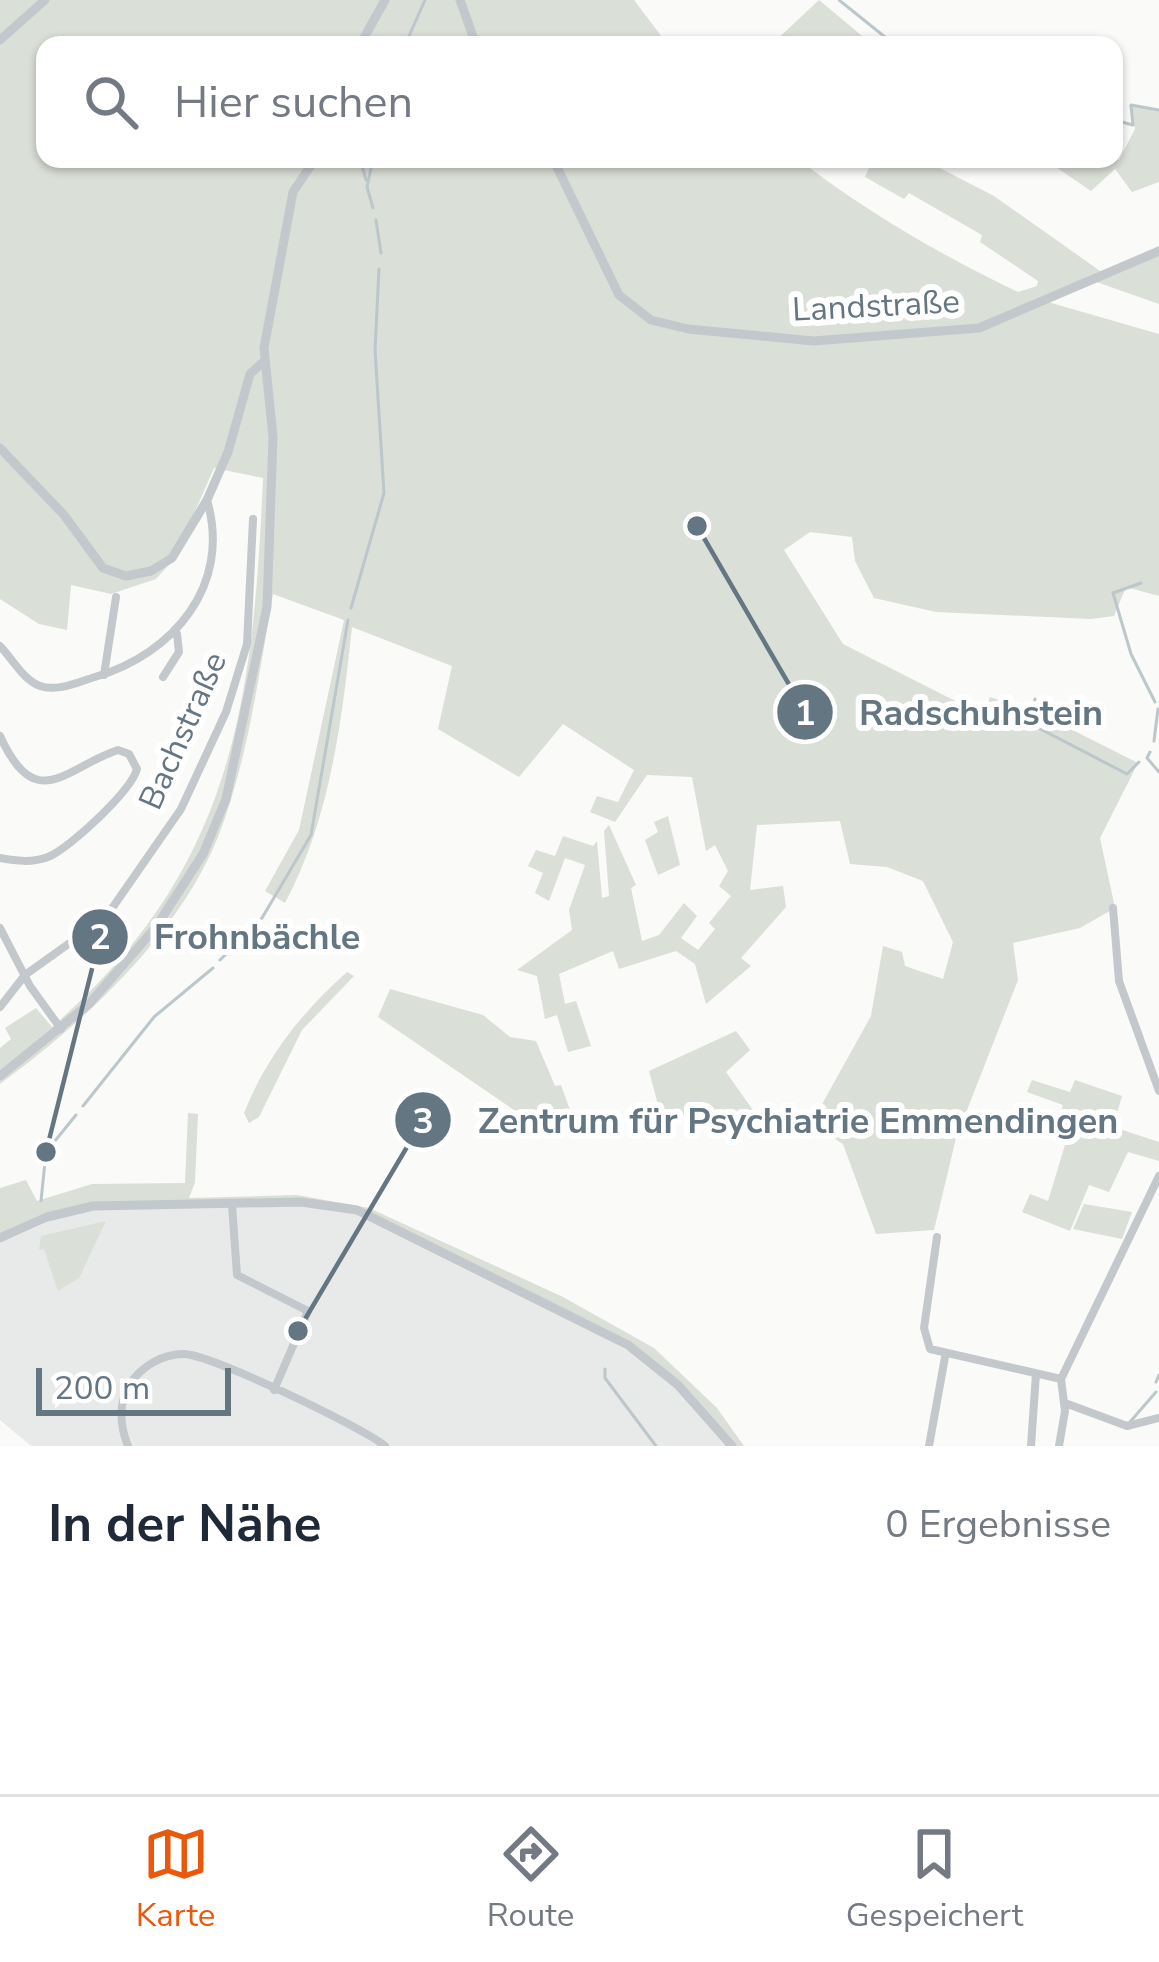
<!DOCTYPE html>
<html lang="de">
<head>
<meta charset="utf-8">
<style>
	:root { --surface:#fff; --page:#f6f6f7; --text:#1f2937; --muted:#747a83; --line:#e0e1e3; --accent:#ea580c }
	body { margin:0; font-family:"Nunito Sans",sans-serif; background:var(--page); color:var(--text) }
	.scale { position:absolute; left:36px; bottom:30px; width:195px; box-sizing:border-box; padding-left:12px; border:6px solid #657683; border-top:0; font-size:33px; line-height:42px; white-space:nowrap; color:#657683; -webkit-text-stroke:9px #fff; paint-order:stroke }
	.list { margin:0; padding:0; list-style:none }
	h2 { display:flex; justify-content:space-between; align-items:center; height:156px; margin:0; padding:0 48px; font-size:51px }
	h2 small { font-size:39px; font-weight:400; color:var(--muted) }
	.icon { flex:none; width:66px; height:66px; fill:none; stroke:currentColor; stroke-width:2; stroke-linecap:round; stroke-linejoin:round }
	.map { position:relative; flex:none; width:1159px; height:1446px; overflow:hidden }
	.search { position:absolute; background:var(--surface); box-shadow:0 3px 9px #0004; left:36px; right:36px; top:36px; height:132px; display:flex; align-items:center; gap:30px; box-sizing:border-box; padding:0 42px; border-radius:24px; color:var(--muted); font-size:45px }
	.sheet { height:348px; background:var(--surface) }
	nav { display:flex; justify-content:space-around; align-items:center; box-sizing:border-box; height:168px; border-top:3px solid var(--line); background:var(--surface); font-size:33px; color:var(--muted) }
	nav a { display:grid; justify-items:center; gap:6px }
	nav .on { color:var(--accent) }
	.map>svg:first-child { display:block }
	.built { fill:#e8e9e9 }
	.green { fill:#dadfd7 }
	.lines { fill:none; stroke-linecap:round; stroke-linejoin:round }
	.stream { stroke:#bbc7cb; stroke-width:3 }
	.minor { stroke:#c3c8cc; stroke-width:8 }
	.tertiary { stroke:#c3c8cc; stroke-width:9 }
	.labels { text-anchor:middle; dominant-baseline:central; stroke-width:12; stroke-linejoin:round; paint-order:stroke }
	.street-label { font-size:33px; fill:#657683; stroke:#fff }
	.leader { fill:none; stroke:#657683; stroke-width:4.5 }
	.callout-dot { fill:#657683; stroke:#fff; stroke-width:4.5 }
	.mark-label { font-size:36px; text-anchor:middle; font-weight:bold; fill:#fff }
	.callout-label { font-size:36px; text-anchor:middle; font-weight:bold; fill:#657683; stroke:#fff; stroke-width:12; stroke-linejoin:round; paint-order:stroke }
</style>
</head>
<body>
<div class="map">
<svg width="1159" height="1446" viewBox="0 0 1159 1446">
	<rect width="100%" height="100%" fill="#fafaf8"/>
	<!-- built -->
	<path class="built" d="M314,1204l36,6 115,52 175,95 38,32 49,57h-696l-31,-26v-177l61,-27 39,-7z"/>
	<!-- green -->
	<path class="green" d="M0,0h634l34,45h-623v114h753c68,53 143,96 220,133l19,-6 1,-5 -58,-39 2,-7 -73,-42 -5,6 -39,-22 4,-9 -13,-9h66l72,37 109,77 56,-22v53l-71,-25 -47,21 118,34v262l-33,-9 -12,29 -23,3 -155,-7 -62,-14 -19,-37 -3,-24 -42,-5 -26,18 59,94 140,71 7,-18 55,19 93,47 -38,75 15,70 -35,20 -67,15 5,37 -62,158 -22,92 -58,4 -33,-90 -32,-20 60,-108 12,-70 19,6 3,14 38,13 10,-37 -30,-61 -36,-14 -37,-3 -10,-43 -83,4 -7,65 33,-4 3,21 -45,51 10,8 -45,38 -11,-40 -19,-13 -57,18 -6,-18 -54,23 6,30 11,-3 15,45 -23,6 -11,-37 -12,4 -8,-43 -20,-6 55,-40 -3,-20 16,-45 -20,-7 -16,43 -14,-8 8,-20 -15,-7 8,-16 19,6 8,-20 30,10 4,-5 5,57 7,-2 -5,-65 5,-6 27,60 -5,3 11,53 17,-6 25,-32 13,13 -16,22 17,12 17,-21 -6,-6 22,-27 -12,-10 9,-15 -13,-26 -9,6 -14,-74 -45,-2 -32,47 -25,-10 7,-16 21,6 16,-32 -71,-46 -44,53 -81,-48 14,-63 -100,-39c-10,94 -22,192 -67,276l-20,-12 34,-61 45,-210 -71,-26c-14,80 -25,166 -55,243 -40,99 -134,185 -218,247v-36l11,-9 -6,-11 31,-20 16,19c181,-158 201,-321 211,-549l-49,-10 -40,91 -18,20 -45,15 -40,-9 -4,45 -28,-6 -39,-25z
		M819,0l54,45h-102z
		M1129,105l30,5v72l-27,10 -17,-23 -24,22 -47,-32 75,1 16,-31z
		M668,816l12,49 -22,10 -13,-35 13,-8 -4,-10z
		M347,972l7,4 -52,54 -43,87 -10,6 -5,-10c23,-57 57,-100 103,-141z
		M390,989l93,26 27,22 26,4 19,45 6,-1 13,36 -41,2 -155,-106z
		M736,1031l14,19 -24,22 29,41 -40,4 -55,-5 -11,-41z
		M1032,1080l38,12 5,-12 47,16 -9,31 46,15v19l-31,-9 -19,40 -20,-7 -19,46 -48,-19 8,-18 18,7 20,-66 -14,-6 9,-24 -36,-13z
		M188,1113l10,1 -3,68 -6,16 108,-3 72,13 194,89 91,51 63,60 27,38h-19c-73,-118 -254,-178 -375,-236 -60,-10 -233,-11 -290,6 -20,7 -40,18 -60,27v-55l26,-8 11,21 55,-17 93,-1z
		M1084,1204l48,8 -10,27 -49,-10z
		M106,1221l-27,57 -21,13 -14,-42 -5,1 2,-14z"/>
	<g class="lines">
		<!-- stream -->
		<path class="stream" d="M839,0l56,45
			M405,45l20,-45
			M1114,120l19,5 -2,-20 28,5
			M360,159l6,21
			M373,159l-6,28 6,21
			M376,220l5,33
			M1141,583l-28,10 18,61 24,48
			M351,608l33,-115 -9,-143 4,-81
			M1035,699l-6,24 98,51 12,-12
			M1154,741l4,-32
			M1150,752l-3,6 12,14
			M220,960l42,-42 49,-83 37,-215
			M83,1106l71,-89 59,-49
			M41,1201l5,-49 30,-37
			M605,1369v9l51,68
			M1156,1382l3,-7
			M1130,1422l26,-30"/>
		<!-- minor -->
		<path class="minor" d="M0,646c12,12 23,34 40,40 17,6 38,-4 55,-9 78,-23 137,-91 112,-177
			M104,675l12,-78
			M163,677l16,-25 -2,-18
			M0,736c36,80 66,31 118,14l11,4 8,15c-6,22 -67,79 -89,88 -16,6 -32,4 -48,1
			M1113,908l6,73 40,110
			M0,928l30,58 31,43
			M0,1007l25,-32 81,-58 75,-108 45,-97 21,-68 6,-125
			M232,1205l5,70 71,36 -34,79
			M937,1237l-13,91 6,21 131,30
			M1065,1403l62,23 32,-8
			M128,1446c-8,-20 -10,-43 2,-62 12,-18 32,-30 54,-30 26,0 180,74 201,92
			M929,1446l16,-89
			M1031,1446l5,-72
			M1059,1446l6,-35 -4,-32 98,-203"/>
		<!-- tertiary -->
		<path class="tertiary" d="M460,0l16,45
			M0,40l45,-40
			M360,45l25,-45
			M553,159l66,136 32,25 37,9 126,12 165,-13 180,-77
			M0,448l64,67 39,53 23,8 25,-5 21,-13 35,-58 21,-48 22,-78 12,-11
			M0,1076l89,-72 67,-77 47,-73 23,-55 41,-192 6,-170 -9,-89 29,-156 22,-33
			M0,1238l47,-21 46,-11 208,-4 56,8 271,135 50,40 54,61"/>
	</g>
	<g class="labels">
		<!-- street labels -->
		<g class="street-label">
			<text transform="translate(876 306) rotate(-3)">Landstraße</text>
			<text transform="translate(183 731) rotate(-66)">Bachstraße</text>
		</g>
	</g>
	<!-- callouts -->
	<path class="leader" d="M697 526L805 712M46 1152L100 937M298 1331L423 1120"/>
	<g class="callout-dot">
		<circle cx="697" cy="526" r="12"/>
		<circle cx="46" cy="1152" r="12"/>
		<circle cx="298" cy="1331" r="12"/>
		<circle cx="805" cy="712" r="30"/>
		<circle cx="100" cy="937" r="30"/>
		<circle cx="423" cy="1120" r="30"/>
	</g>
	<g class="mark-label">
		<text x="805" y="725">1</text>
		<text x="100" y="949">2</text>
		<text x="423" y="1133">3</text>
	</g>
	<g class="callout-label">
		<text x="981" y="725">Radschuhstein</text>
		<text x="257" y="949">Frohnbächle</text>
		<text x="798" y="1133">Zentrum für Psychiatrie Emmendingen</text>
	</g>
</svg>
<div class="scale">200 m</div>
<div class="search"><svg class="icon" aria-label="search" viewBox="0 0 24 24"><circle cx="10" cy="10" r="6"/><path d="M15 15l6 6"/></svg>Hier suchen</div>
</div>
<section class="sheet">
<h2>In der Nähe<small>0 Ergebnisse</small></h2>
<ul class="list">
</ul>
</section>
<nav>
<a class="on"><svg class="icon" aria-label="map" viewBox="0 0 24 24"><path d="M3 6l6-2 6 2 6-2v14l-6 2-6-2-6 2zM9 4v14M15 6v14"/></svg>Karte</a>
<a><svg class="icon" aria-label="directions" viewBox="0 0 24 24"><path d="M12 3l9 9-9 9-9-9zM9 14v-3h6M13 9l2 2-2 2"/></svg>Route</a>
<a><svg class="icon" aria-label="saved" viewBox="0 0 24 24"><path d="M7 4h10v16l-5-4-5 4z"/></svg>Gespeichert</a>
</nav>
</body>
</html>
